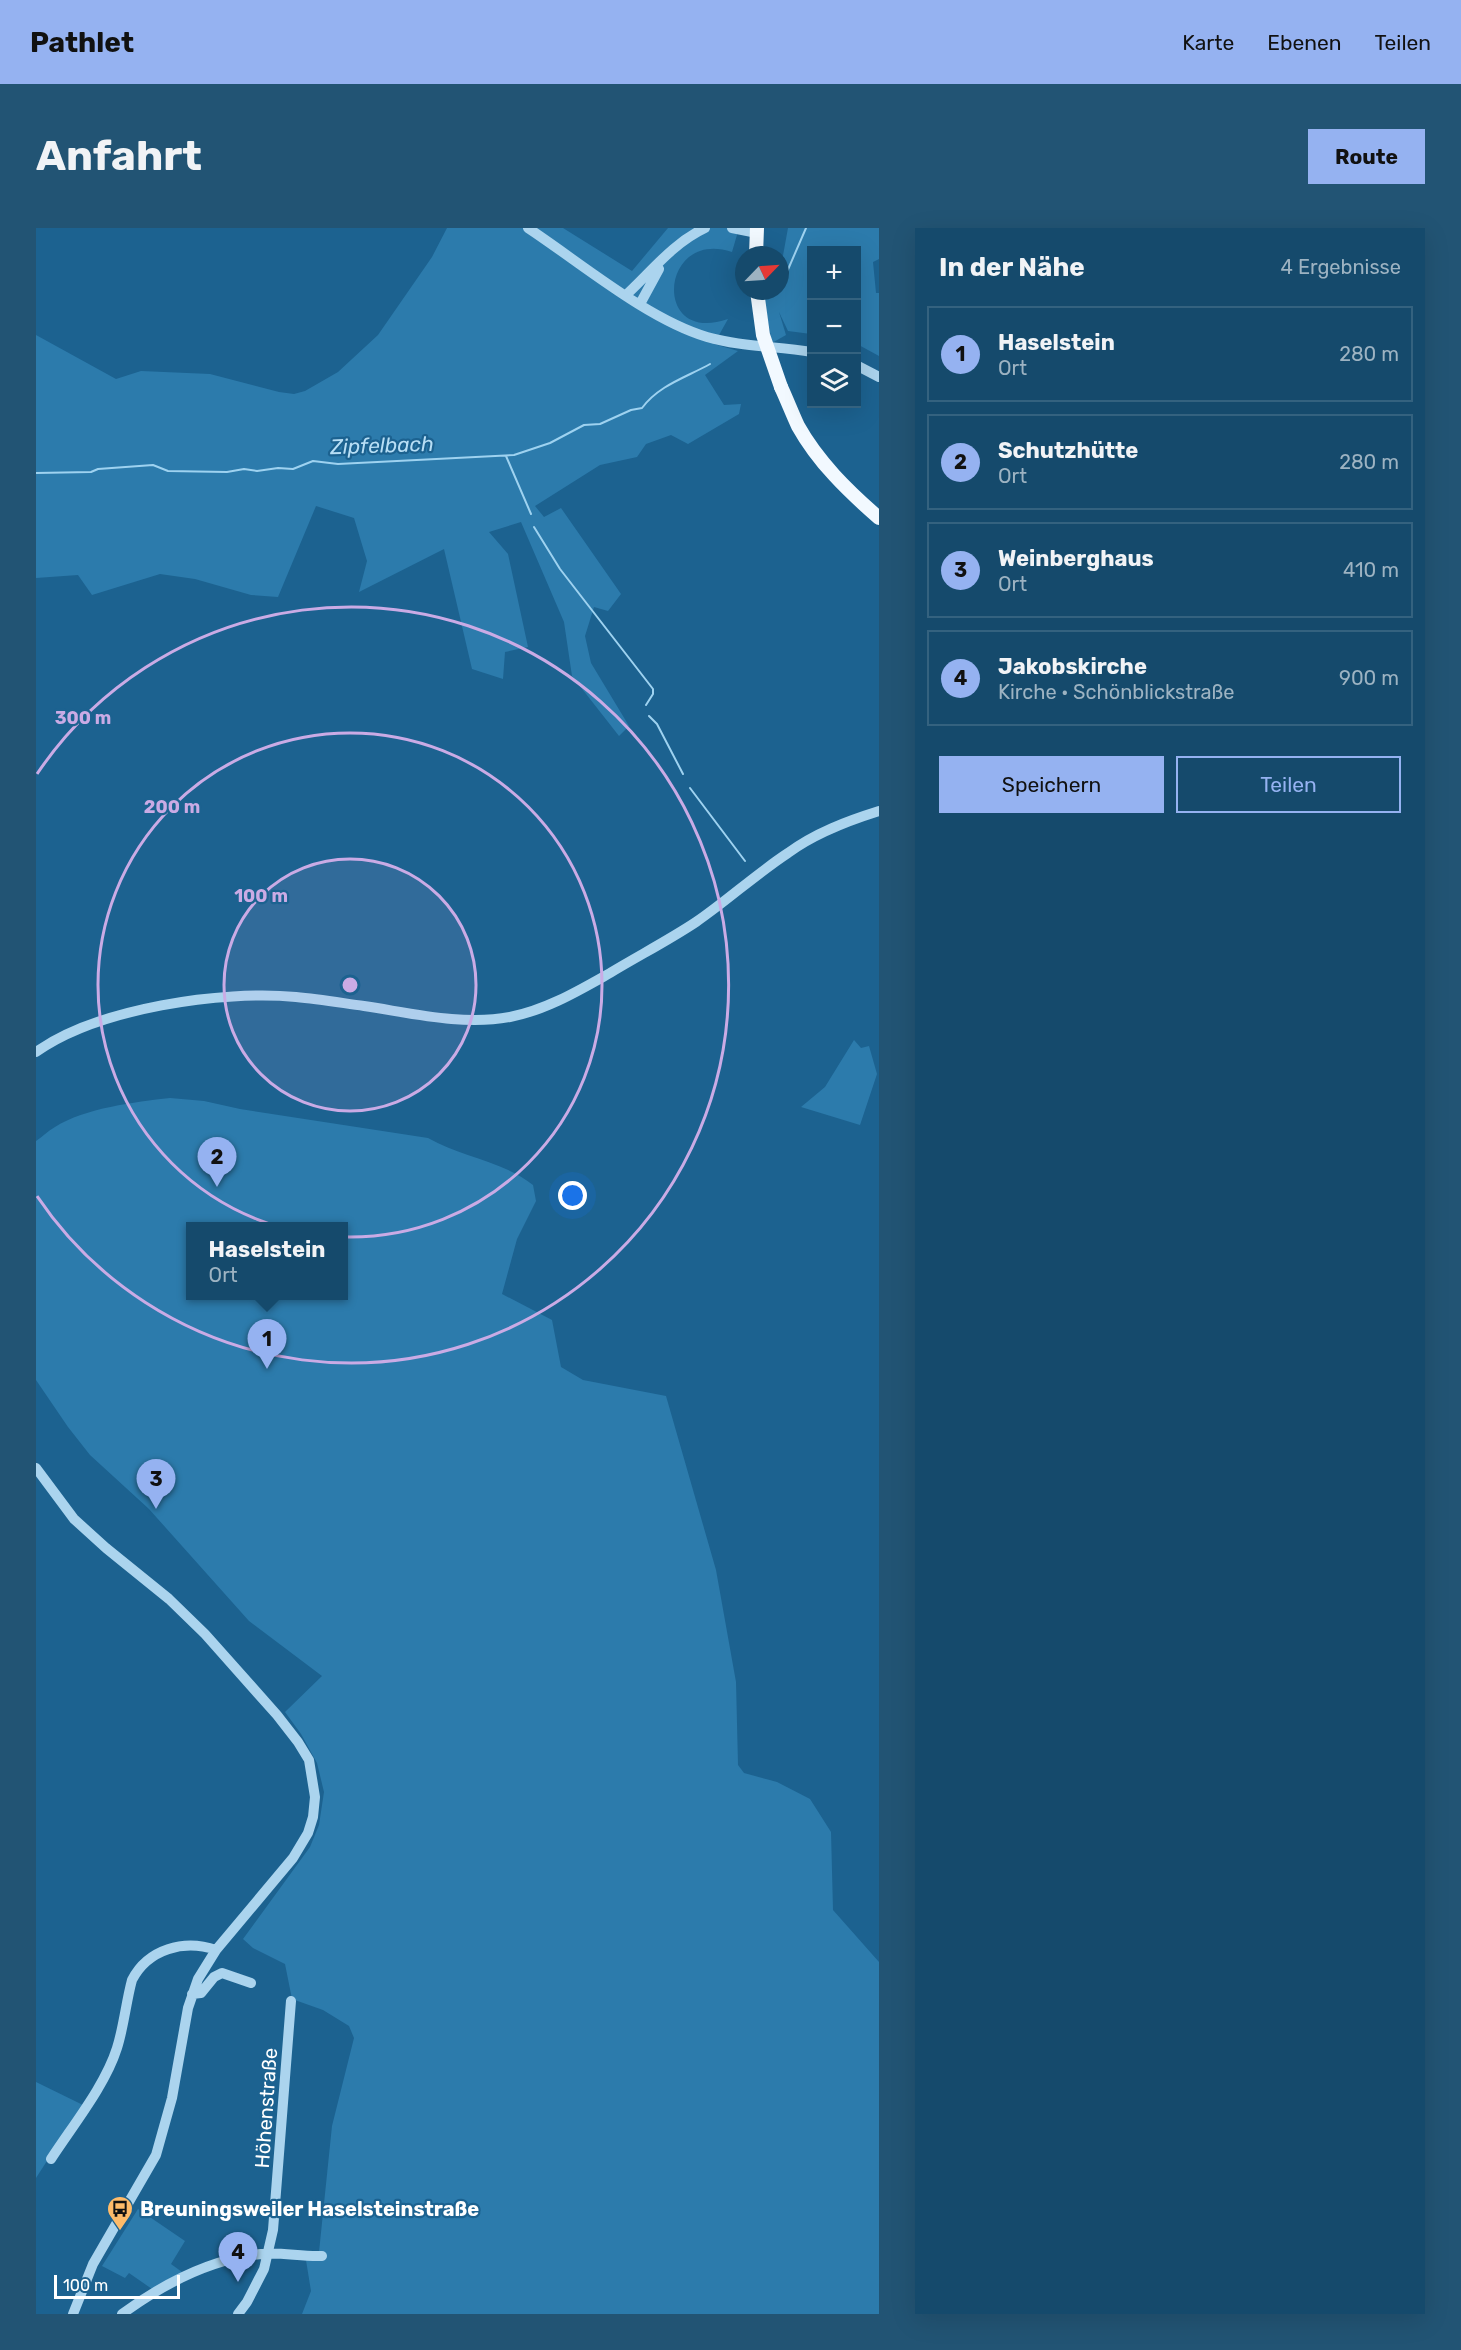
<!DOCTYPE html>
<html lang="de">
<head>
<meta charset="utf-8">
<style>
	:root { --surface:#154a6c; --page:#225474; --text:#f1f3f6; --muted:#9db3c2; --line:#34627f; --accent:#95b2f1 }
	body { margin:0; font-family:Rubik,sans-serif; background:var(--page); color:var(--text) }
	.controls { position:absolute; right:18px; top:18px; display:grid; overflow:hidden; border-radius:0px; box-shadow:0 6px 24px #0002 }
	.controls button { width:54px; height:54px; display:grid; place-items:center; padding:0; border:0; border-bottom:2px solid var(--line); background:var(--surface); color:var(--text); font:30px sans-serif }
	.compass { position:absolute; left:699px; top:18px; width:54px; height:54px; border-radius:50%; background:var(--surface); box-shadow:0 6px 24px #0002; rotate:65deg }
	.scale { position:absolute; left:18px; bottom:15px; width:126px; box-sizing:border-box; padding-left:6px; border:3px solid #fff; border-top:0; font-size:16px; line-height:21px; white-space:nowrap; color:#fff; -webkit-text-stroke:4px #1c6290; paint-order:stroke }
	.you { position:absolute; left:537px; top:968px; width:21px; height:21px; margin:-15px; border:4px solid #fff; border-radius:50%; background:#1a73e8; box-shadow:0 0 0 9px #1a73e833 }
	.badge { display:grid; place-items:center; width:39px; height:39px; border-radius:50%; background:var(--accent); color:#111; font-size:20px; font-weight:700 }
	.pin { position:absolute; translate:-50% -50px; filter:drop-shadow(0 2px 3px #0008) }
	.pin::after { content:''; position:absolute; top:32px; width:21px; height:18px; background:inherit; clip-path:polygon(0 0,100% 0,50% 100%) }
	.popup { position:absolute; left:150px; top:994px; width:162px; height:78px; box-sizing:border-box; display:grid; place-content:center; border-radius:0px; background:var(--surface); filter:drop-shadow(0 2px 4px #0005); font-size:20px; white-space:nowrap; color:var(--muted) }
	.popup b { font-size:22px; color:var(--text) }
	.popup::after { content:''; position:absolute; left:50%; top:100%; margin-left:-12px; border:12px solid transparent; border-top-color:var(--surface) }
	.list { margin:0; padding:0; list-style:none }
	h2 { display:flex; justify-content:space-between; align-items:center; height:78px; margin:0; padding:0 24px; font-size:26px }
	h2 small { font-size:20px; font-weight:400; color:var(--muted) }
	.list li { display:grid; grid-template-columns:39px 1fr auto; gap:18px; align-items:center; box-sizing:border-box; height:96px; margin:0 12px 12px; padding:0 12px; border:2px solid var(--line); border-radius:0px }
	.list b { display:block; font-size:22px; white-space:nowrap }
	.list p { margin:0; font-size:20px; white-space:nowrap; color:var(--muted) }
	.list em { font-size:20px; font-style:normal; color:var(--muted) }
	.actions { display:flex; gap:12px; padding:18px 24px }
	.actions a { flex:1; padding:14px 0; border:2px solid var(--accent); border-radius:0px; text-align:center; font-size:21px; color:var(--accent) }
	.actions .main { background:var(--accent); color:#111 }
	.icon { flex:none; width:33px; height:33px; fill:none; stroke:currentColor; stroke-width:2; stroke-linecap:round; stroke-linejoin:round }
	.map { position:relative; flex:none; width:843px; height:2086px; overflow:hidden; border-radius:0px }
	header { display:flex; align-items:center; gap:36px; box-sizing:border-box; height:84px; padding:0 30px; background:var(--accent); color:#111 }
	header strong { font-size:28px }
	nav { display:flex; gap:33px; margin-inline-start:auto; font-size:21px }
	.intro { display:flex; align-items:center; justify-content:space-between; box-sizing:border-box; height:144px; padding:0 36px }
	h1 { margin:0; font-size:42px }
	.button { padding:15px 27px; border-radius:0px; background:var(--accent); color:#111; font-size:21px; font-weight:700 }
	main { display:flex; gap:36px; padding:0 36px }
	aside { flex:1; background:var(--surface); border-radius:0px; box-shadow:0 6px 24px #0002 }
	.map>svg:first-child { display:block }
	.green { fill:#2c7bac; fill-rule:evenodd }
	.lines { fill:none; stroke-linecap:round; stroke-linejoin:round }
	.stream { stroke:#9ed2f0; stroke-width:2 }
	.minor { stroke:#abd4ee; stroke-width:10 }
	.major { stroke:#f2f9ff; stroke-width:14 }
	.major-bridge { stroke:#f2f9ff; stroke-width:14 }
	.ring { fill:none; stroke:#caabe5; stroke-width:3 }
	.labels { text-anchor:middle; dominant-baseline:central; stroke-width:4.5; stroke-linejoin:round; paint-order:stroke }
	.street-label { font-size:20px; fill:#fff; stroke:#1c6290 }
	.poi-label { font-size:20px; font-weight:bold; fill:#fff; stroke:#1c6290; text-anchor:start }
	.water-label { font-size:21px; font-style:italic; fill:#b7def5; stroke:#1c6290 }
	.centre { fill:#caabe5; stroke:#1c6290; stroke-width:3 }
	.ring-label { font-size:18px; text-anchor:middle; font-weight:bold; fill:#caabe5; stroke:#1c6290; stroke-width:4.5; stroke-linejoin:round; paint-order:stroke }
</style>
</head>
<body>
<header>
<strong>Pathlet</strong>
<nav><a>Karte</a><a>Ebenen</a><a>Teilen</a></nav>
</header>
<div class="intro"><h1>Anfahrt</h1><a class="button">Route</a></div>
<main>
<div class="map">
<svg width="843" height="2086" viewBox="0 0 843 2086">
	<rect width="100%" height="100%" fill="#1c6290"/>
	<!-- green -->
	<path class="green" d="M411,0h116l69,43 36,-43h71l-7,24c-72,-24 -81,94 -4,67l-14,25 24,7 -33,24 19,30 17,-1 -2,10 -51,30 -17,-9 -25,9 -9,13 -37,8 -65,41 9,11 17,-9 60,86 -13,17 -14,-4 -9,29 6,27 38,63 -10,10 -47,-60 -8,-54 -43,-100 -32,10 19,22 20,93 -23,5 -2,27 -31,-10 -28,-120 -85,43 8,-31 -13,-43 -38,-12 -38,91 -27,-2 -56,-16 -35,-5 -68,21 -14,-20 -42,3v-243l80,44 25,-8 69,3 69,18 15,2 11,-3 33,-19 40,-37 54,-78z
		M752,0h91v31l-6,3 3,31h3v63l-22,-12 -1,-94h-44l-1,84 -23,-3 -9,-19 7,23 -14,8 -8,-43 5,-9h11v-19z
		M818,812l7,8 8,-2 8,28 -17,51 -59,-18 24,-20z
		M134,870l34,3 36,8 188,29c33,19 75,23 105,47l3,16 -19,38 -15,55 50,26 9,47 22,13 83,16 50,174 20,112 2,83 6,8 33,9 33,17 21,33 2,78 46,52v352h-577l9,-23 -6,-37 14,-2 13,-126 22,-88 -5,-12 -26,-16 -31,-11 -7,-35 -32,-16 -10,-9 67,-92 9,-22 5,-33 -7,-29 -16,-29 -16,-22 37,-36 -73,-55 -100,-112 -59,-54 -22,-28 -32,-47v-239c6,-4 12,-10 19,-14 30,-19 80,-25 115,-29zM154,998h154v70h-154z
		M0,1854l47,23 -47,73z
		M102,1981l47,32 -14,23 11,8 -30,17 -23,-16 -4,5 -23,-12z"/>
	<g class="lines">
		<!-- stream -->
		<path class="stream" d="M744,60l26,-60
			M470,228l25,58
			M0,245l55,-1 7,-3 55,-4 15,6 59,1 17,-3 13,2 21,-3 15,1 20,-8 25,3 176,-9 36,-12 34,-18 16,-1 31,-14 11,-2c17,-23 45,-31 68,-44
			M498,299l26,42 93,120v5l-7,11
			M613,488l8,8 26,50
			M654,560l55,73"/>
		<!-- minor -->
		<path class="minor" d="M492,0c53,35 119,91 179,109 34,10 70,9 105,15
			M696,0l25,5
			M590,67c25,-23 47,-52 79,-67
			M604,76l19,-35
			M820,137l23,12
			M0,824c62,-44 186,-62 260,-55 23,2 46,6 68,9 47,7 99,20 146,11 36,-7 68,-26 100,-44 28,-17 59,-33 86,-51 32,-22 60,-48 92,-69 27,-20 59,-32 91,-42
			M0,1240l38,51 32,29 63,51 36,35 72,81 21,27 11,18 6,37 -2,20 -5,16 -15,25 -77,92 -18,29 -10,29 -16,90 -16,57 -63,109 -20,50
			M156,1766l9,-1 13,-16 8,-4 29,10
			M15,1931c22,-34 54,-73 66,-111 7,-22 9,-46 15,-68 16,-31 52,-41 84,-30
			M86,2086c41,-30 88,-55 139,-60 20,-2 41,3 61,2
			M202,2086l9,-12 17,-33 9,-39 18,-229"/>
		<!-- major -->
		<path class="major" d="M720,27l1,-27
			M745,159c6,13 11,26 17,39 20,36 50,65 81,92"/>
		<!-- major-bridge -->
		<path class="major-bridge" d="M721,63l6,44 18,52"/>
	</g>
	<!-- distance rings -->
	<circle cx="314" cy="757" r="126" fill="#caabe5" fill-opacity=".12"/>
	<g class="ring">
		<circle cx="314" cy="757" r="126"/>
		<circle cx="314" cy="757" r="252"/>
		<path d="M1 546A378 378 0 1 1 1 968"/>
	</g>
	<!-- icons -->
	<defs>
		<symbol id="bus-pin" viewBox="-11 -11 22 30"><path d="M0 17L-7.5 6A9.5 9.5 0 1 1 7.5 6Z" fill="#febb69" stroke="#1c6290"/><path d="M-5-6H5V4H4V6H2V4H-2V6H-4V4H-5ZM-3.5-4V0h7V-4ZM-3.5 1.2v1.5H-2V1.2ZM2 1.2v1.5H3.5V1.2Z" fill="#111"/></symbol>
	</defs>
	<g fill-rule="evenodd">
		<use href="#bus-pin" x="69" y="1966" width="30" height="40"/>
	</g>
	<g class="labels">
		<!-- street labels -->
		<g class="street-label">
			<text transform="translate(230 1880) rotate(-86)">Höhenstraße</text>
		</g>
		<!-- poi labels -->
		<g class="poi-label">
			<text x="104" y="1981">Breuningsweiler Haselsteinstraße</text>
		</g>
		<!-- water labels -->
		<g class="water-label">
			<text transform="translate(346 217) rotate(-2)">Zipfelbach</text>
		</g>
	</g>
	<circle cx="314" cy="757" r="9" class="centre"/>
	<g class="ring-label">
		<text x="47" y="496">300 m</text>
		<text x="136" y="585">200 m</text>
		<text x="225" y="674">100 m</text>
	</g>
</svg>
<div class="controls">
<button>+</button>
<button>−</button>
<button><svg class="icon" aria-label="layers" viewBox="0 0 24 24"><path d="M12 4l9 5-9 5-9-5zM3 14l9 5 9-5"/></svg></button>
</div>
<svg class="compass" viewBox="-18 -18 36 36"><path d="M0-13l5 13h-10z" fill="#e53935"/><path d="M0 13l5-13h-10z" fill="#9db3c2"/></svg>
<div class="scale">100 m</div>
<div class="you"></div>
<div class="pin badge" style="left:231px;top:1141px">1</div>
<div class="popup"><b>Haselstein</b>Ort</div>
<div class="pin badge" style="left:181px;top:959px">2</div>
<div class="pin badge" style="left:120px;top:1281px">3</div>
<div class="pin badge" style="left:202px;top:2054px">4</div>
</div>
<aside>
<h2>In der Nähe<small>4 Ergebnisse</small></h2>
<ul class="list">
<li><span class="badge">1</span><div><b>Haselstein</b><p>Ort</p></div><em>280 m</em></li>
<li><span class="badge">2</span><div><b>Schutzhütte</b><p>Ort</p></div><em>280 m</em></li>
<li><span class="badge">3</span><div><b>Weinberghaus</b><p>Ort</p></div><em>410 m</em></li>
<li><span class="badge">4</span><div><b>Jakobskirche</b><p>Kirche · Schönblickstraße</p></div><em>900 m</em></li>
</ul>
<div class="actions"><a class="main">Speichern</a><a>Teilen</a></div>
</aside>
</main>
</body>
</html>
